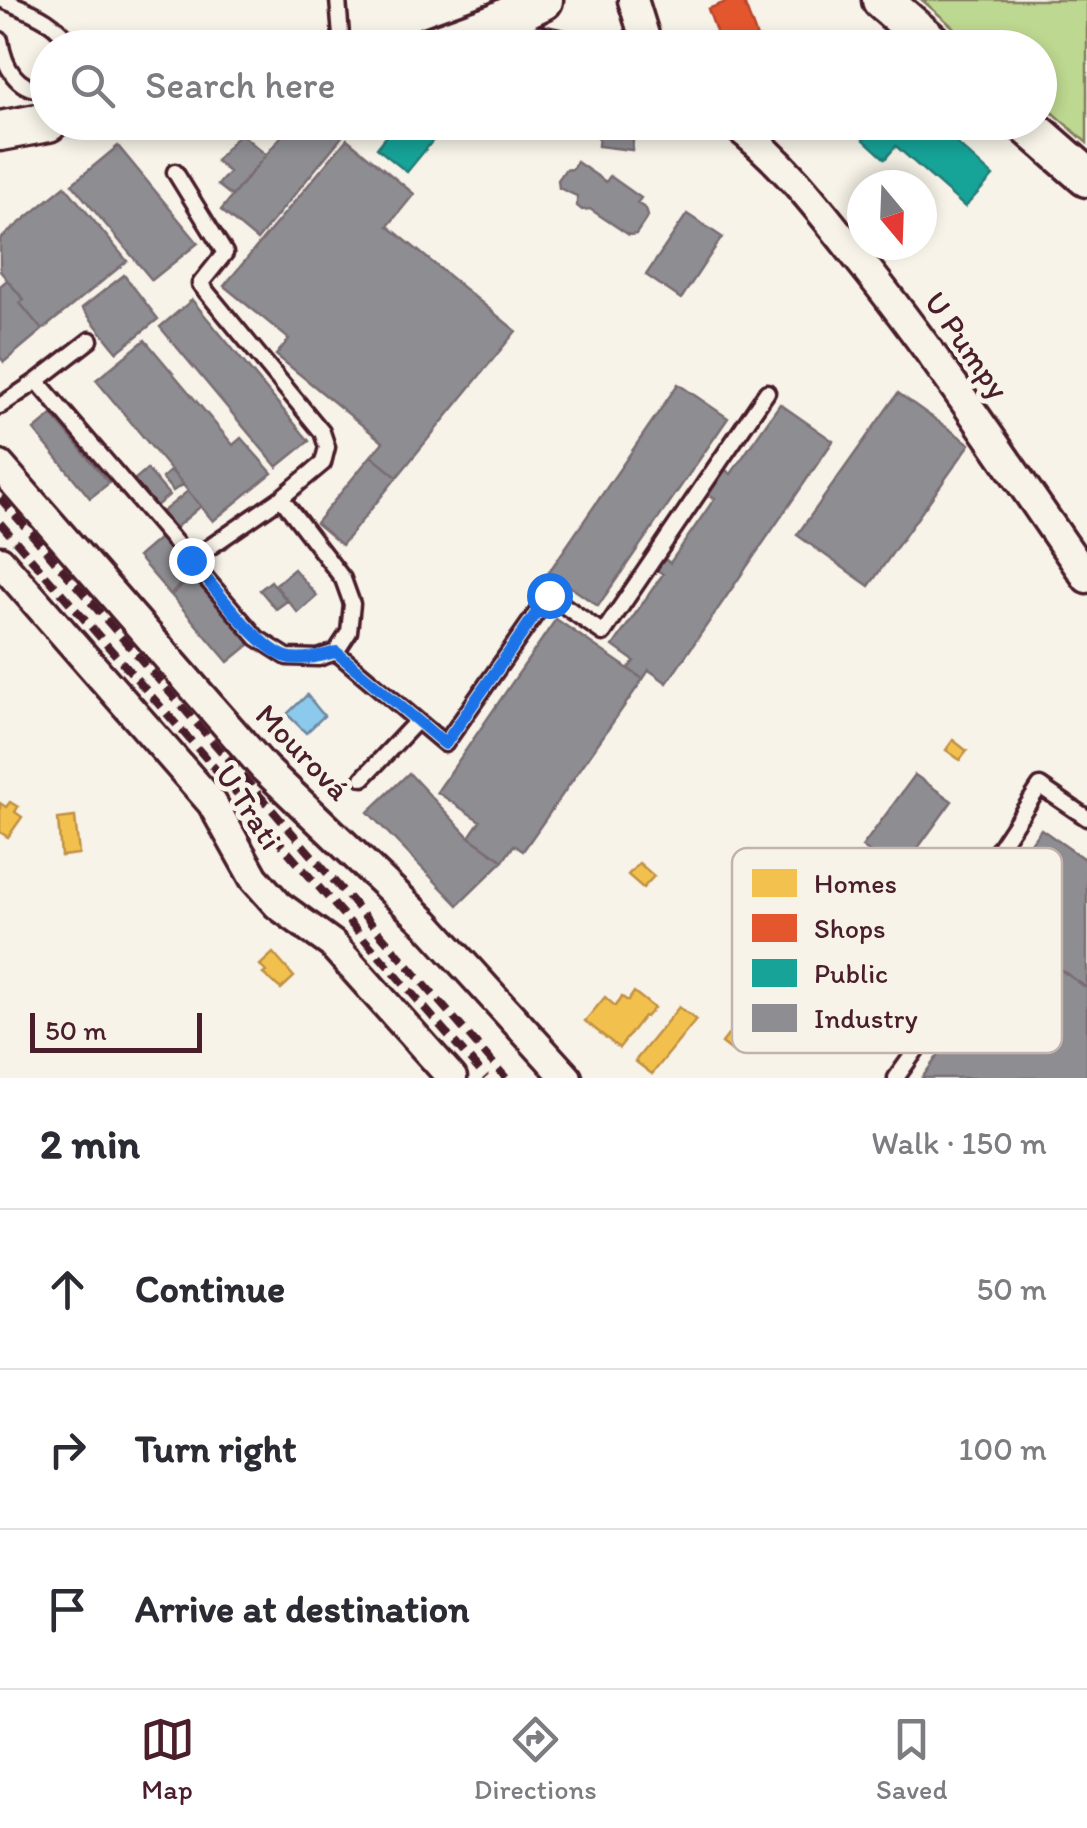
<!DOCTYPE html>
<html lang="en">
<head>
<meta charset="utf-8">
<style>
	:root { --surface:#fff; --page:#f7f7f7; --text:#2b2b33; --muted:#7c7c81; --line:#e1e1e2; --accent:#4a1f2b }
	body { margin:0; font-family:Itim,sans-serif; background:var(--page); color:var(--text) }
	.compass { position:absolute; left:847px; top:170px; width:90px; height:90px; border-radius:50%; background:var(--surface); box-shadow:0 5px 15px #0003; rotate:161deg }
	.scale { position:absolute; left:30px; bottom:25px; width:172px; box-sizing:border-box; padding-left:10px; border:5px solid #4a1f2b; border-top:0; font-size:28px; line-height:35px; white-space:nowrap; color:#4a1f2b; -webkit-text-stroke:8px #f7f3e8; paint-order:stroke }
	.stop { position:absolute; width:30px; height:30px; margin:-22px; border:8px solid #1a73e8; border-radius:50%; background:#fff }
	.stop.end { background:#1a73e8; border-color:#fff; box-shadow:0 2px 10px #0008 }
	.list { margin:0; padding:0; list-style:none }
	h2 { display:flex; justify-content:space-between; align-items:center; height:130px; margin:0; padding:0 40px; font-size:42px }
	h2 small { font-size:32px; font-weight:400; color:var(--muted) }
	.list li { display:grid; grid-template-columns:65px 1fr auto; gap:30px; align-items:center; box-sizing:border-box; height:160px; padding:0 40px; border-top:2px solid var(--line) }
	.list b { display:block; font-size:38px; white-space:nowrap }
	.list em { font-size:32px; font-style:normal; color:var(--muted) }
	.icon { flex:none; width:55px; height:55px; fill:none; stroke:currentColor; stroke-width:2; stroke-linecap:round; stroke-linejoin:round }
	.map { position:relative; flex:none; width:1087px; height:1078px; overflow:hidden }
	.search { position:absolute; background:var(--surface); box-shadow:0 5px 15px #0003; left:30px; right:30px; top:30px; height:110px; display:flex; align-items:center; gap:25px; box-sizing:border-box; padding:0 35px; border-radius:55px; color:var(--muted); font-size:38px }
	.sheet { height:610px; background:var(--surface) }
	nav { display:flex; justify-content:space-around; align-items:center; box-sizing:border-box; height:140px; border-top:2px solid var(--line); background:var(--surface); font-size:28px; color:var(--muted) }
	nav a { display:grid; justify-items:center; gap:5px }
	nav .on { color:var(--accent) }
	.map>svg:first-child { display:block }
	.green { fill:#bdd890; stroke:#847c5e; stroke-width:2.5 }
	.water { fill:#8bcaec; stroke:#71869f; stroke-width:2.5 }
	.homes { fill:#f2c14e; stroke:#c09044; stroke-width:2.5 }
	.shops { fill:#e4572e; stroke:#b6462d; stroke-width:2.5 }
	.public { fill:#17a398; stroke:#267b77; stroke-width:2.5 }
	.industry { fill:#8d8d92; stroke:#796c73; stroke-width:2.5 }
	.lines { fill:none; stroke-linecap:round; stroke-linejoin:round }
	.lane-casing { stroke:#4a1f2b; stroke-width:21 }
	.street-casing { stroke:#4a1f2b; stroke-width:35 }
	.secondary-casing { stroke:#4a1f2b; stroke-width:45 }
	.lane { stroke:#f7f3e8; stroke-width:14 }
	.street { stroke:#f7f3e8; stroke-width:28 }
	.secondary { stroke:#f7f3e8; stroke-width:38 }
	.rail { stroke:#4a1f2b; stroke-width:8; stroke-dasharray:15 8; stroke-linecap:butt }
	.route { stroke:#1a73e8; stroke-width:12 }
	.labels { text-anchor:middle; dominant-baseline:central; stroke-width:10; stroke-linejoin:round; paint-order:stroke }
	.street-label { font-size:32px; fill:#4a1f2b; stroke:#f7f3e8 }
	.key { fill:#f7f3e8; stroke:#c3b3af; stroke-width:2.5 }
	.key-label { font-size:28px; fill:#4a1f2b }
</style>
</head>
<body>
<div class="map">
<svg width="1087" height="1078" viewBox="0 0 1087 1078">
	<rect width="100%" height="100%" fill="#f7f3e8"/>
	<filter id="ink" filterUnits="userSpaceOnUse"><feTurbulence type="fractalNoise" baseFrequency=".01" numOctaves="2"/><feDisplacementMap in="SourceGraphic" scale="20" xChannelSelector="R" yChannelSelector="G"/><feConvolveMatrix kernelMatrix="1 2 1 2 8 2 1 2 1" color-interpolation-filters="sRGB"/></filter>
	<g filter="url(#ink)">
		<!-- green -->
		<path class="green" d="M922,0h165v143l-47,-41v-54l-64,-1z"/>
		<!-- water -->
		<path class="water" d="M307,695l17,21 -18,17 -19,-19z"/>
		<!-- homes -->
		<path class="homes" d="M953,740l14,11 -7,9 -14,-10z
			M10,802l8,5 -3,5 7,5 -14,20 -8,-5v-29l6,4z
			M75,817l4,37 -18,2 -3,-37z
			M639,863l15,13 -11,12 -15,-13z
			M273,953l21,24 -13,12 -18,-15 3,-2 -6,-7z
			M634,992l20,16 -8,9 -2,-1 -25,32 -34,-27 20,-24 10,9 7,-9 6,4z
			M679,1007l17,13 -44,54 -17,-13z
			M732,1030l14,10 -10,14 -14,-11z"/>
		<!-- shops -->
		<path class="shops" d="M731,0h12l18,48h-39l-14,-39z"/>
		<!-- public -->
		<path class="public" d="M398,122h39l6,6 -36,44 -30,-24z
			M876,122h57l60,54 -28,31 -69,-61 -11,13 -23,-21z"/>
		<!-- industry -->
		<path class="industry" d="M293,122h61l-97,118 -36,-30z
			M600,122h35l-3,28 -34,-4z
			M240,133l26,22 -34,41 -14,-11 11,-13 -13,-11z
			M347,139l67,55 -26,32 128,105 -119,146 -26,-21 12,-14 -107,-87 13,-16 -65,-53z
			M118,146l80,97 -46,37 -80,-96z
			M577,162l29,20 4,-6 31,22 -4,5 9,6 2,7 -12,18 -7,1 -39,-26 -8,1 -5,-4v-10l-18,-8 -1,-8 7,-10 7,-1z
			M65,186l62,75 -85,69 -22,-27 4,-3 -24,-29v-32z
			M687,214l35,23 -41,62 -35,-24z
			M124,275l34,44 -41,33 -35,-44z
			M7,280l17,20 -4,3 22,27 -38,32 -4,-5v-71z
			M192,300l117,141 -32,26 -117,-140z
			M145,340l88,105 8,-7 31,35 -59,48 -117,-141z
			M678,384l50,34 -130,188 -49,-34z
			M898,393l72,51 -101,142 -72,-51z
			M780,404l53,37 -166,242 -18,-13 -6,9 -15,-10 6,-8 -21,-15 50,-72 -9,-6 8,-11 8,6 45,-65 -9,-5 17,-25 8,6z
			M52,415l57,68 -19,15 -56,-68z
			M371,456l26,21 -55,68 -26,-22z
			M147,469l22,26 -14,12 -22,-26z
			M171,470l12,14 -10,7 -11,-13z
			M188,491l13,15 -27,23 -13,-16z
			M160,538l31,38 -21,18 -32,-37z
			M294,569l23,27 -19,17 -23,-28z
			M193,577l57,67 -22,18 -57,-67z
			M271,581l16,20 -11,8 -16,-19z
			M556,619l87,60 -120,172 -9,-6 -11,16 -34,-24 11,-16 -43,-29z
			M409,773l60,64 34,24 -45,44 -90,-93z
			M915,775l37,26 -53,73 -37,-27z
			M1041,829l46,32v127l-106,-74z
			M1019,941l68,47v90h-165z"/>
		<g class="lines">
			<defs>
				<path id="lane" d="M3,0c28,12 54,20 69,48
					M338,0l4,48
					M0,40c4,26 17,53 48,49
					M175,172l50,81 -25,31 122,148 5,15 -4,16 -42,35
					M37,381l53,-41
					M0,406l37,-25 220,257 30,19 31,1 18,-6 13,-20 3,-28 -9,-25 -62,-81 -90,62
					M336,652l109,92 104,-149 54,38 164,-241
					M363,778l54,-57
					M896,1078l78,-109 -17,-57 83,-126 47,32"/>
				<path id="street" d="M633,0l15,48
					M496,23l37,17 39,8
					M732,122c54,42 87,87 129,140 81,101 152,210 226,316
					M0,466l264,302 162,155 141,155
					M0,561l212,242 42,75 24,27 54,39 120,134"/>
				<path id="secondary" d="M882,0l55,48
					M427,48l69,-25 47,-23
					M1024,122l63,55
					M0,131l48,-9"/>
			</defs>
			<!-- lane casing -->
			<use href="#lane" class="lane-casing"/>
			<!-- street casing -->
			<use href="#street" class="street-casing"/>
			<!-- secondary casing -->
			<use href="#secondary" class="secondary-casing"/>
			<!-- lane -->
			<use href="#lane" class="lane"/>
			<!-- street -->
			<use href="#street" class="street"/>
			<!-- secondary -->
			<use href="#secondary" class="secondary"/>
			<!-- rail -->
			<path class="rail" d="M0,498l506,580
				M0,523l486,555"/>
		</g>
	</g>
	<g class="lines" filter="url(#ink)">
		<!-- route -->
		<path class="route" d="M191,560c21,24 69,92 99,98 16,2 31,-2 46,-6l109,92 104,-149"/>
	</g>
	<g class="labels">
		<!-- street labels -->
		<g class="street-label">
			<text transform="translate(967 345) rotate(55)">U Pumpy</text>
			<text transform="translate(303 752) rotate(46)">Mourová</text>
			<text transform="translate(249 807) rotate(57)">U Trati</text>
		</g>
	</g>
	<!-- legend -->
	<rect x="732" y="848" width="330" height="205" rx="15" class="key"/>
	<rect x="752" y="869" width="45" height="28" fill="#f2c14e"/>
	<rect x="752" y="914" width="45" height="28" fill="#e4572e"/>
	<rect x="752" y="959" width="45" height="28" fill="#17a398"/>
	<rect x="752" y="1004" width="45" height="28" fill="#8d8d92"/>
	<g class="key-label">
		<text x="814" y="893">Homes</text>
		<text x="814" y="938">Shops</text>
		<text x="814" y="983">Public</text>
		<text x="814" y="1028">Industry</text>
	</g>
</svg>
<svg class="compass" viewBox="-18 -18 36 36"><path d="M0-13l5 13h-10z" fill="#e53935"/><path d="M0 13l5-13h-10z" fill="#7c7c81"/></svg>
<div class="scale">50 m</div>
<div class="stop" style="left:549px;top:595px"></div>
<div class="stop end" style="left:191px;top:560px"></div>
<div class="search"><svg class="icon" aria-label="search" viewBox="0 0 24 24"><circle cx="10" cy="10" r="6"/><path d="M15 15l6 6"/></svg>Search here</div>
</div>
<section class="sheet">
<h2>2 min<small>Walk · 150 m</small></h2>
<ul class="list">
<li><svg class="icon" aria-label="ahead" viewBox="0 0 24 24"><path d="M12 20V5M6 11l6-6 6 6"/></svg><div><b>Continue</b></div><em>50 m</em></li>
<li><svg class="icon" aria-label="right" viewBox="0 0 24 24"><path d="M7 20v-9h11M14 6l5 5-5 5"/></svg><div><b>Turn right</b></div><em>100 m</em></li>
<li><svg class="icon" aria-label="arrive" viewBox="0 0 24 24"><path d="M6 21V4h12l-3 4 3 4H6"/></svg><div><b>Arrive at destination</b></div></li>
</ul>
</section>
<nav>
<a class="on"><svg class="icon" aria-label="map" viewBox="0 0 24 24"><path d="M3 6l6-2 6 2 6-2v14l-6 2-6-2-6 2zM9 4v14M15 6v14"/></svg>Map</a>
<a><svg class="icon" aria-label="directions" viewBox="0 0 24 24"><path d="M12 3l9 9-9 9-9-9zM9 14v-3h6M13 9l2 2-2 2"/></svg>Directions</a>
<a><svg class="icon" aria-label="saved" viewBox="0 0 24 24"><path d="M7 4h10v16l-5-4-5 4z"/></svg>Saved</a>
</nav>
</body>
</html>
